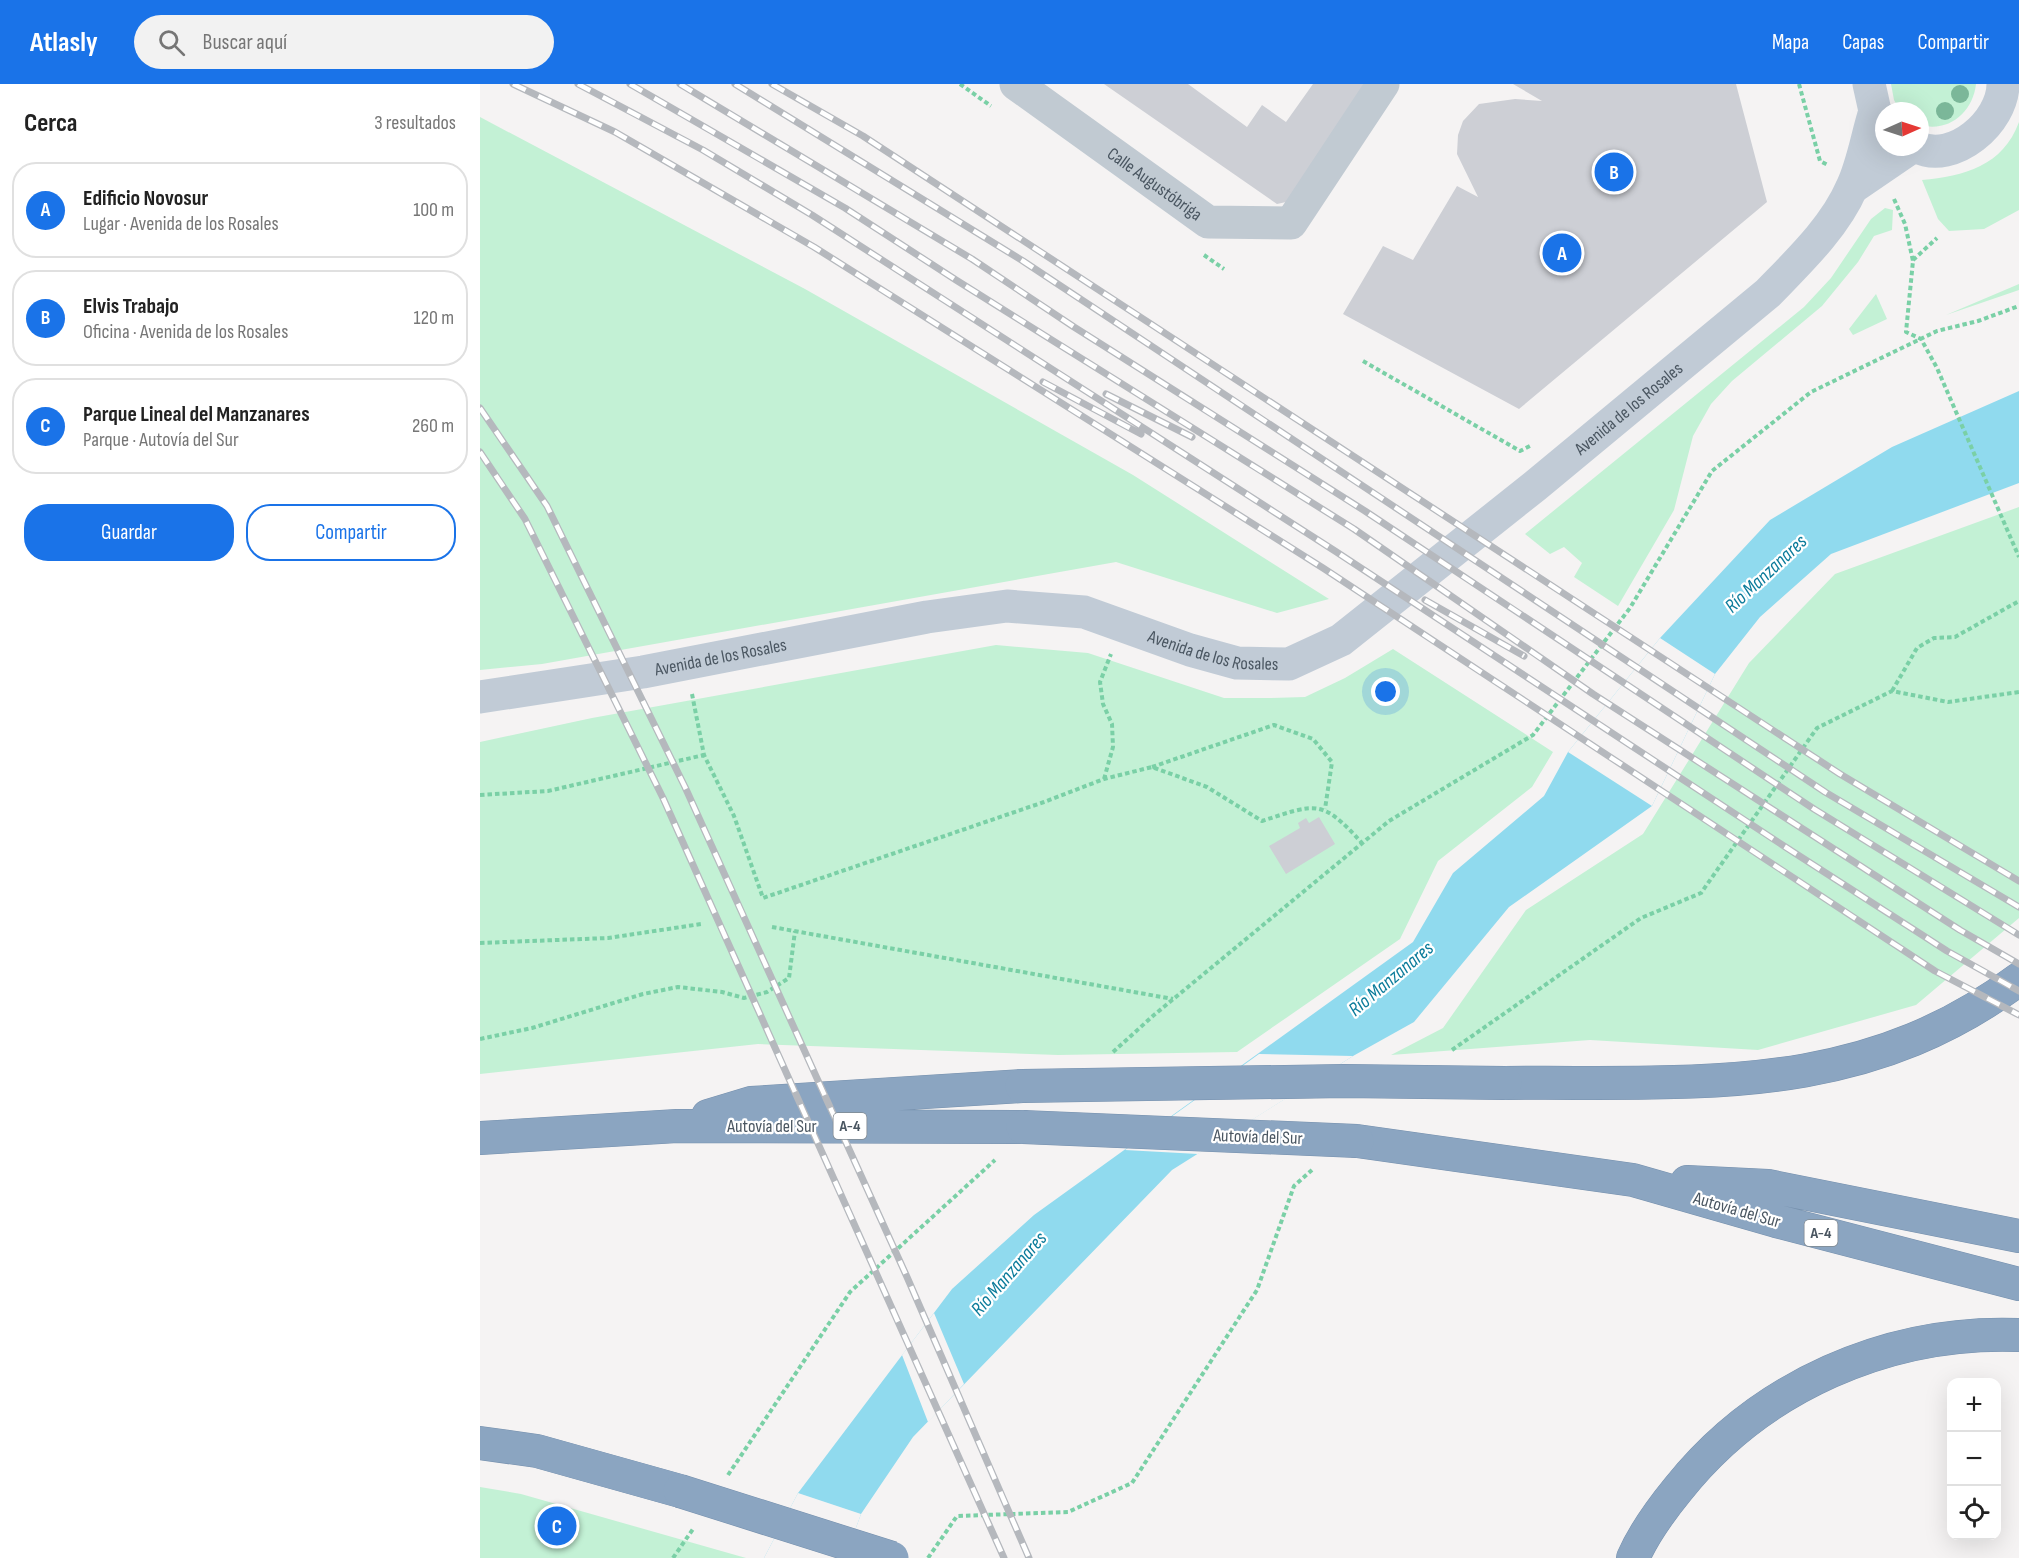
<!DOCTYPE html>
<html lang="es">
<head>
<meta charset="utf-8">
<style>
	:root { --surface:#fff; --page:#f2f2f2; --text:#222; --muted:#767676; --line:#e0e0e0; --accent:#1a73e8 }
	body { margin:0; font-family:"Sofia Sans Condensed",sans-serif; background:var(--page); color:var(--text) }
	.controls { position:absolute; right:18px; bottom:18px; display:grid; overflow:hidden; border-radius:12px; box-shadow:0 6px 24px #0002 }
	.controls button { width:54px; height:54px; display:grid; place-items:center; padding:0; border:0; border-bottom:2px solid var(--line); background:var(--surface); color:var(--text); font:30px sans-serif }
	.compass { position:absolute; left:1395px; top:18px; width:54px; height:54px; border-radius:50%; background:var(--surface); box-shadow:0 6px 24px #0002; rotate:87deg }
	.you { position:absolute; left:906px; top:608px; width:21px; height:21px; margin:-15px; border:4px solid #fff; border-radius:50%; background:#1a73e8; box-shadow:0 0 0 9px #1a73e833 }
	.badge { display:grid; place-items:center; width:39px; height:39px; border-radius:50%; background:var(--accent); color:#fff; font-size:20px; font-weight:700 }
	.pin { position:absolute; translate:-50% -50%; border:3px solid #fff; box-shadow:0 2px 6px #0006 }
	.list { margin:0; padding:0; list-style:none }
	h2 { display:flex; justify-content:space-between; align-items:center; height:78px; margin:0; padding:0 24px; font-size:26px }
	h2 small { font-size:20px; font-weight:400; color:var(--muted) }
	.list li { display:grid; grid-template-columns:39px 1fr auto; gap:18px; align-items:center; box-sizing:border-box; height:96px; margin:0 12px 12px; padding:0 12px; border:2px solid var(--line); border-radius:24px }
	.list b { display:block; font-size:22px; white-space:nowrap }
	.list p { margin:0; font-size:20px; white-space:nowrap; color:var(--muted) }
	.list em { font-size:20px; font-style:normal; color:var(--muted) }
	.actions { display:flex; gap:12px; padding:18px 24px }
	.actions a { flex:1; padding:14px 0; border:2px solid var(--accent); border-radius:24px; text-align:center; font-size:21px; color:var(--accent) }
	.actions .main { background:var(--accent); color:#fff }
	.icon { flex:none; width:33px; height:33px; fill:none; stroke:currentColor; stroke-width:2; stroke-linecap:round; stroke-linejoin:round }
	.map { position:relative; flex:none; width:1539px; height:1474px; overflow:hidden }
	header { display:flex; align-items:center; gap:36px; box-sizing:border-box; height:84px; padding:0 30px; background:var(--accent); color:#fff }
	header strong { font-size:28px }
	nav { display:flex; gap:33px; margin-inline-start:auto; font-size:21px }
	.search { width:420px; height:54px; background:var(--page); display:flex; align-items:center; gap:15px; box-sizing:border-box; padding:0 21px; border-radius:33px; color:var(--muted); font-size:22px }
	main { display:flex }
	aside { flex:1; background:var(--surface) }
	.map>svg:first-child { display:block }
	.green { fill:#c3f1d5 }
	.water { fill:#90daee }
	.pier { fill:#f5f3f3 }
	.building { fill:#cdcfd5 }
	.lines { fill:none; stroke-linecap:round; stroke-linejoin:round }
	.highway-casing { stroke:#7690ad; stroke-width:34 }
	.path { stroke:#7ad0a6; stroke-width:4; stroke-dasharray:4.5 3; stroke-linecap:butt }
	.street { stroke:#c1cad2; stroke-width:33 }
	.secondary { stroke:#c1cbd6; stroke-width:33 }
	.highway { stroke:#8ba5c1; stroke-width:33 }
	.rail-casing { stroke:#b5b8bd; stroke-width:7 }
	.rail { stroke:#fff; stroke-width:4.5; stroke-dasharray:14; stroke-linecap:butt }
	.highway-bridge-casing { stroke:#7690ad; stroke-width:34; stroke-linecap:butt }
	.highway-bridge { stroke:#8ba5c1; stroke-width:33 }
	.tree { fill:#7bb799 }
	.labels { text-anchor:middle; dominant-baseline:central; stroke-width:4.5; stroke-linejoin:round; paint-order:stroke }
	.shield { fill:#fff; stroke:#808990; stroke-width:1.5 }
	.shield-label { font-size:16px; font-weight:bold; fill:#4a5661 }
	.street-label { font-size:18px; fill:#4a5661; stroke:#fff }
	.water-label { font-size:20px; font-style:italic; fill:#0c7c9b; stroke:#fff }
</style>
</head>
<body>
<header>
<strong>Atlasly</strong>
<div class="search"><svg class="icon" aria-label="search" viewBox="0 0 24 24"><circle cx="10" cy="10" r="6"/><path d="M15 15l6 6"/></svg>Buscar aquí</div>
<nav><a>Mapa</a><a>Capas</a><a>Compartir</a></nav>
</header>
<main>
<aside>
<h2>Cerca<small>3 resultados</small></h2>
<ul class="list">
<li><span class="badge">A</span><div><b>Edificio Novosur</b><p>Lugar · Avenida de los Rosales</p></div><em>100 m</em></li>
<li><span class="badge">B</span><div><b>Elvis Trabajo</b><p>Oficina · Avenida de los Rosales</p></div><em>120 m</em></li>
<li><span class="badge">C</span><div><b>Parque Lineal del Manzanares</b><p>Parque · Autovía del Sur</p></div><em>260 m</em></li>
</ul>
<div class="actions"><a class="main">Guardar</a><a>Compartir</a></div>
</aside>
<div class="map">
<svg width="1539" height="1474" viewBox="0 0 1539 1474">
	<rect width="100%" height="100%" fill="#f5f3f3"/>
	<!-- green -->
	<path class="green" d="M1411,0h85c-3,28 -27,49 -56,41v-14h-20l-6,-11z
		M0,33l325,172 328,186 196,124 -52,14 -161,-51 -574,102 -62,6z
		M1539,38v88l-35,19 -35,2 -11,-12 -16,-39c42,-4 81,-14 97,-58z
		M1405,124l8,2 -1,20 -18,6 -16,26 -36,44 -90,75 -21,23 -18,32 -19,74 -56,96 -44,-29 8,-14 -18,-16 -14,7 -25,-20 279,-227 27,-29 40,-59z
		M1539,200v6l-73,25z
		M1396,210l11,25 -34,16 -4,-6z
		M1539,423v411l-103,87 -158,45 -168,-10 -199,15 52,-27 83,-118 117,-76 106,-171 86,-89z
		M516,561l92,8 136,45h47l34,-1 40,-19 48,-29 160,103 -21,35 -94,74 -38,78 -163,113 -179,3 -300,-11 -278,30v-332l112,-24z
		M0,1403l41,7 225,64h-266z"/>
	<!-- water -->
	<path class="water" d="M1539,307v92l-188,71 -71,63 -45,57 -63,132 -143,101 -95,115 -61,34 -181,114 -259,267 -52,77 -16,44h-81l34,-65 154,-204 82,-74 379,-273 40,-69 91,-77 24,-44 92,-114 110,-118 122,-73z"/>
	<!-- pier -->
	<path class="pier" d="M1180,554l55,36 -63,132 -84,-54z
		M779,970l94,2 -155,98 -73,-4z
		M454,1229l30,71 -36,38 -26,-67z
		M318,1409l63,21 -16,44h-81z"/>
	<!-- building -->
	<path class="building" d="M624,0h84l59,43 15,-22 24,17 27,-38h62l-80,116 -18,4z
		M1033,0h223l31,118 -248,207 -176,-95 40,-68 30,14 44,-74 21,11 -21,-43 1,-19 5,-14 16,-17 36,-5 27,2z
		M839,733l16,27 -49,30 -17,-28 31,-18 -2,-5 8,-5 3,5z"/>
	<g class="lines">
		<defs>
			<path id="highway" d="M1025,999c188,-2 354,16 514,-104
				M228,1032l43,-13 271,-17
				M0,1054l197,-12 346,1
				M877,1057l276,39 143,41 243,63
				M1207,1098l81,4 251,50
				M0,1359l57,8 143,40
				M1153,1474c11,-25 27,-47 45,-69 82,-103 210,-159 341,-154"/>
		</defs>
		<!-- highway casing -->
		<use href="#highway" class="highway-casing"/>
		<!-- path -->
		<path class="path" d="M480,0l31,22
			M1319,0l21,77 8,4
			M1414,115l11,25 8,37 -7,71 15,7 16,29 82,189
			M724,171l20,14
			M1433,176l24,-22
			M883,277l157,90 12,-6
			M1412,607l25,-43 17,-10 21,-1 64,-36
			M212,610l12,61 30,61 29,82 281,-96 60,-23 48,-12 55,20 55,34c55,-18 60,-22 100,22
			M672,683l122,-42 39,14 19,23 -7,47
			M624,695l9,-32 -1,-23 -9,-20 -3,-22 11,-28
			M0,711l68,-4 156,-36
			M292,843l401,72
			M0,859l128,-5 93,-14
			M0,955l52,-11 111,-34 35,-7 44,5 22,6 23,-6 22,-14 6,-47
			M972,966l189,-132 60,-25 116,-165 75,-37 56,11 71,-10
			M633,968l41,-37 235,-194 144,-86 97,-127 82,-137 99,-79 126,-61 41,-10 41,-15
			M248,1391l122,-183 145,-132
			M193,1474l20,-29
			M448,1474l29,-42 111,-4 64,-29 125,-193 37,-104 18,-16"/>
		<!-- street -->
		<path class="street" id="s1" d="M536,0l192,138 83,1 92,-139"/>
		<!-- secondary -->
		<g class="secondary">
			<path d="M1389,0l6,27 9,12"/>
			<path d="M1437,63c36,18 86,-25 86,-63"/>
			<path d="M1372,104l60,-41"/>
			<path id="s2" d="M0,613l163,-25 284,-55 80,-11 77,6 106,38 47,13 52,1 52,-24 194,-154 233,-193c30,-31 67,-66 84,-106 11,-23 15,-51 23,-76"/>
		</g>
		<!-- highway -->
		<use href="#highway" class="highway"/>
		<defs>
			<path id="rail" d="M33,0l102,48 199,115 509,321 612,403 84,44
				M98,0l125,66 109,65 523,336 452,297 160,103 72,40
				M150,0l215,124 111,72 398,249 239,165 367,236 59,34
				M200,0l292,175 102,68 291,184 449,298 205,126
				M255,0l288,177 802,531 194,115
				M292,0l91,52 977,638 179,107
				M563,298l98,52
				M626,310l86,43
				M0,324l67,98 138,281 222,490 122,281
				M0,368l45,67 138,279 341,760
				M945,516l99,56"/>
		</defs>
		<!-- rail casing -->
		<use href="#rail" class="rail-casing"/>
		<!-- rail -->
		<use href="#rail" class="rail"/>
		<defs>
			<path id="highway-bridge" d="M542,1002l322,-5 161,2
				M543,1043l334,14
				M200,1407l212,67"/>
		</defs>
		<!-- highway-bridge casing -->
		<use href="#highway-bridge" class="highway-bridge-casing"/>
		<!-- highway-bridge -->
		<use href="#highway-bridge" class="highway-bridge"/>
	</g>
	<!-- trees -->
	<g class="tree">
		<circle cx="1480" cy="10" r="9"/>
		<circle cx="1465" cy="27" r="9"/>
	</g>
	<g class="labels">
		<!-- shield labels -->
		<g class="shield">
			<rect x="353.5" y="1029" width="33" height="26" rx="4.5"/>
			<rect x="1324.5" y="1136" width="33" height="26" rx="4.5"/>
		</g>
		<g class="shield-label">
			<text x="370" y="1042">A-4</text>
			<text x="1341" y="1149">A-4</text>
		</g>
		<!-- street labels -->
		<g class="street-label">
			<text stroke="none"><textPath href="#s1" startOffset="171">Calle Augustóbriga</textPath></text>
			<text stroke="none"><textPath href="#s2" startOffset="1252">Avenida de los Rosales</textPath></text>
			<text stroke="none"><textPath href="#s2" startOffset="748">Avenida de los Rosales</textPath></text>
			<text stroke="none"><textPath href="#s2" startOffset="244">Avenida de los Rosales</textPath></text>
			<text x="292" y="1042">Autovía del Sur</text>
			<text transform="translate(778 1053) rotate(2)">Autovía del Sur</text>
			<text transform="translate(1257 1126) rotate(16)">Autovía del Sur</text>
		</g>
		<!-- water labels -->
		<g class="water-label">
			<text transform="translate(1286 490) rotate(-43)">Río Manzanares</text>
			<text transform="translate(911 895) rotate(-40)">Río Manzanares</text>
			<text transform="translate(529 1190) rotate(-49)">Río Manzanares</text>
		</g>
	</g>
</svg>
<div class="controls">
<button>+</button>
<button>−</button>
<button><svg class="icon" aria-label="locate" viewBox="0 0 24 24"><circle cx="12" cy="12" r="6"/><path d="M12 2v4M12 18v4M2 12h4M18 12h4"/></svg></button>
</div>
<svg class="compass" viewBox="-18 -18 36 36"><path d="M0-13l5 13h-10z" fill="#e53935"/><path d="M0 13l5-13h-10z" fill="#767676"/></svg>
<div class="you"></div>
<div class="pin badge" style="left:1082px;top:169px">A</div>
<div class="pin badge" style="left:1134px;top:88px">B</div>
<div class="pin badge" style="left:77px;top:1442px">C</div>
</div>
</main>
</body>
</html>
